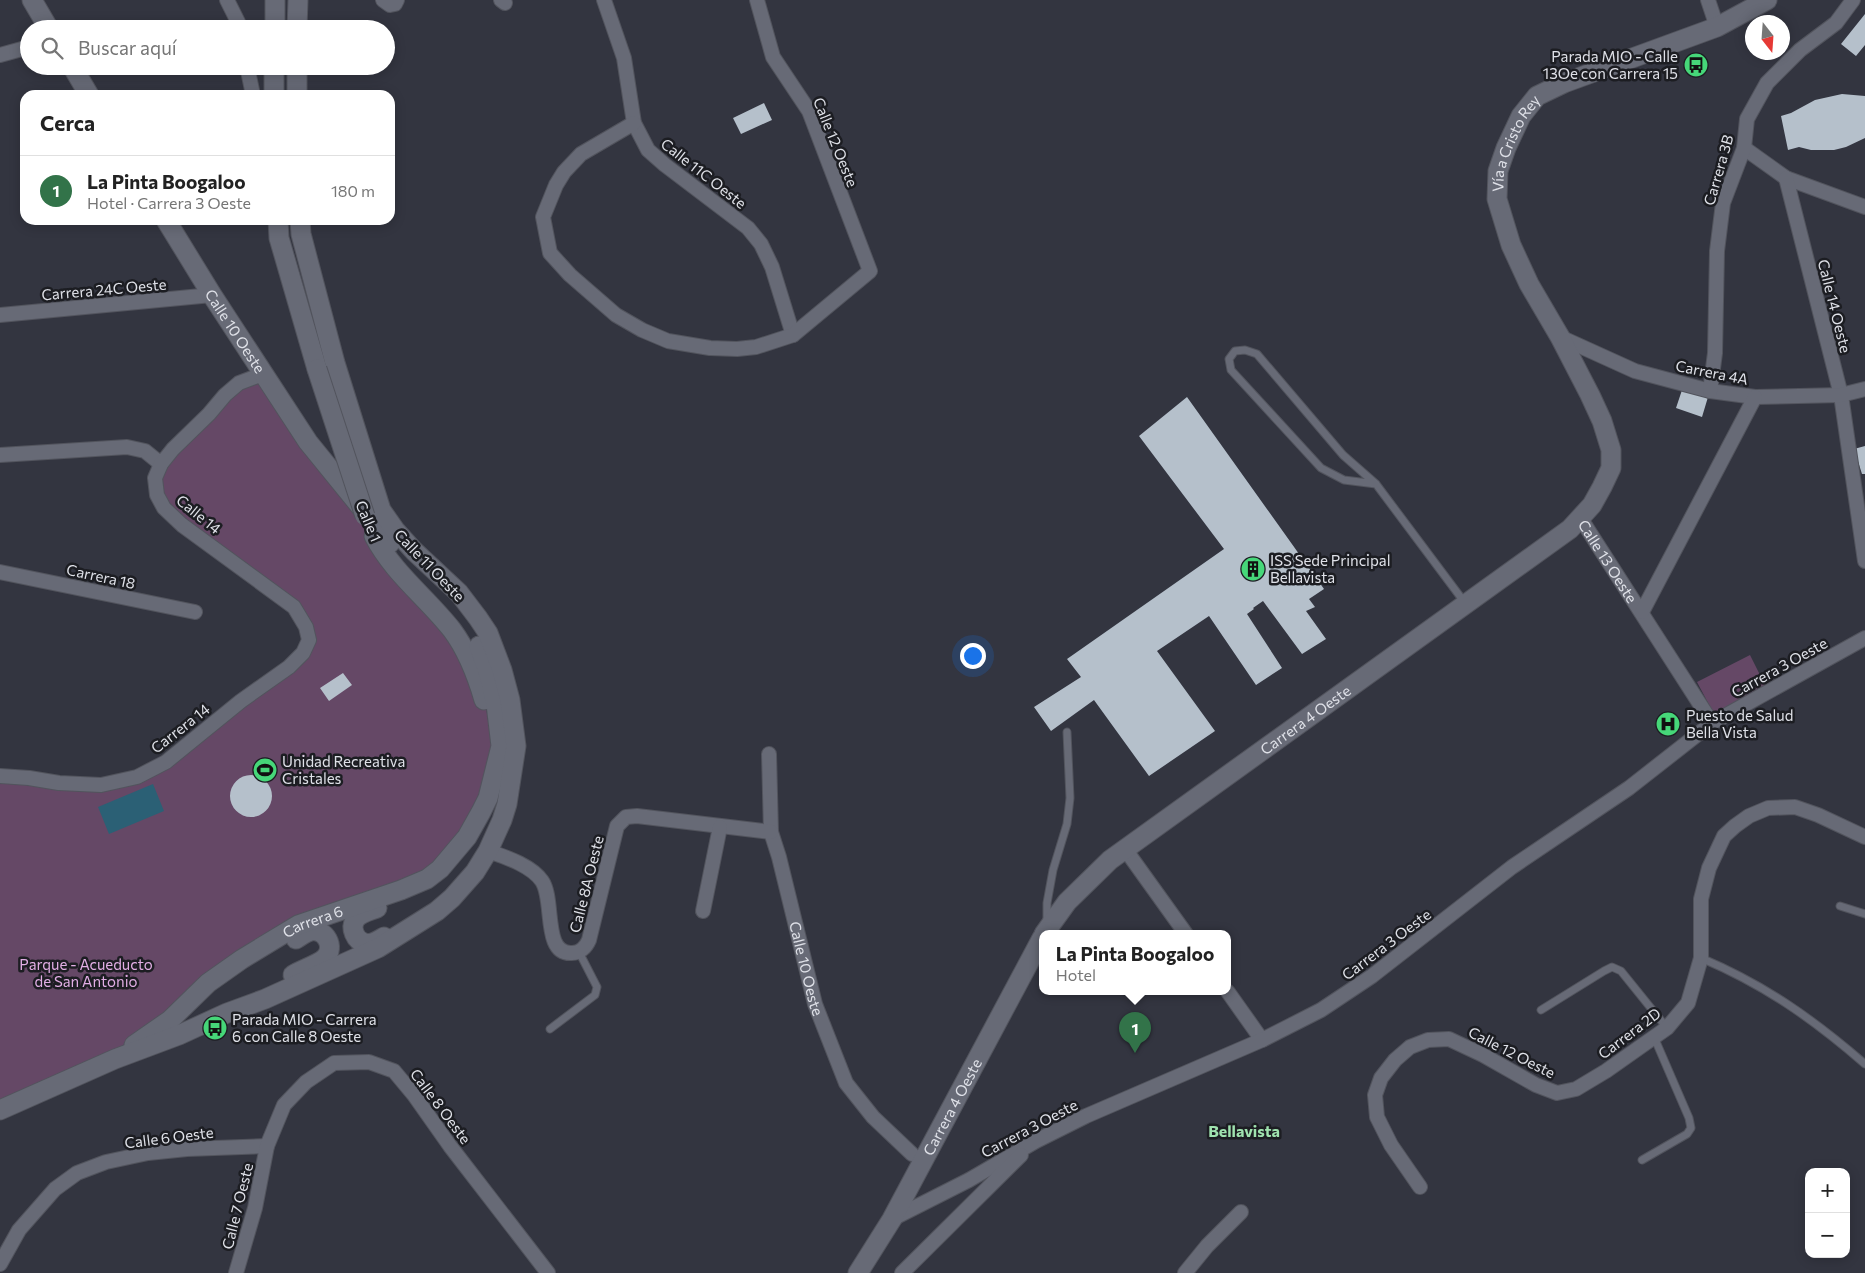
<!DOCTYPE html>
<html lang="es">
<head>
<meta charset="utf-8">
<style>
	:root { --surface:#fff; --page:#f6f6f6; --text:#222; --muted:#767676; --line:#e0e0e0; --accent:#327349 }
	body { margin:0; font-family:Commissioner,sans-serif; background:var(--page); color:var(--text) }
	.controls { position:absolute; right:15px; bottom:15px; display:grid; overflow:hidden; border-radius:10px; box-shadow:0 2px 12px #0003 }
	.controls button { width:45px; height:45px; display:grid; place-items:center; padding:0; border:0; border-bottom:1px solid var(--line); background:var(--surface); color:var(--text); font:25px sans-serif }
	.compass { position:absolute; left:1745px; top:15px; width:45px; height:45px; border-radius:50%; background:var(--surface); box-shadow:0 2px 12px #0003; rotate:163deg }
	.you { position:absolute; left:972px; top:655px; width:18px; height:18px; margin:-12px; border:4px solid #fff; border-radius:50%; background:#1a73e8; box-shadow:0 0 0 8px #1a73e833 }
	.badge { display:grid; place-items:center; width:32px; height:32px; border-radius:50%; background:var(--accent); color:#fff; font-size:16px; font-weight:700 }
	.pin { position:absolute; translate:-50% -41px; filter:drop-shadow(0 1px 2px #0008) }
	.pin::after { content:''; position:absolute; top:26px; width:18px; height:15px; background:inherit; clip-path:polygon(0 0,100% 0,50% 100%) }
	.popup { position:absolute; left:1039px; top:930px; width:192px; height:65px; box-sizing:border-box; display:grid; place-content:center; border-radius:10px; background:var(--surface); filter:drop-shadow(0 1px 4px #0005); font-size:16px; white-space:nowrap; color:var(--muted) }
	.popup b { font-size:19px; color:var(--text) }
	.popup::after { content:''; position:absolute; left:50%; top:100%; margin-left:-10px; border:10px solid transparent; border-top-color:var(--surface) }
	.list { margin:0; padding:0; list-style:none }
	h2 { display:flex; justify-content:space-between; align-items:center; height:65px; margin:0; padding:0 20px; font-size:21px }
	h2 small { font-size:16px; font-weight:400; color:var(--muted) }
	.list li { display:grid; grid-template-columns:32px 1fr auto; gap:15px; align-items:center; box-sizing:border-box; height:70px; padding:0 20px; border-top:1px solid var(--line) }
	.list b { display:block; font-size:19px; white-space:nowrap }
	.list p { margin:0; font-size:16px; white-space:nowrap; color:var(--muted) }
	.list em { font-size:16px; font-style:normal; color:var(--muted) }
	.icon { flex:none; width:28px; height:28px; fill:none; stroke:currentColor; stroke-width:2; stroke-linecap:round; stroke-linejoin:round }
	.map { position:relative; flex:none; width:1865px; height:1273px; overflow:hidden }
	.search { position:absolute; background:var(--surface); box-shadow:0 2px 12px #0003; left:20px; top:20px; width:375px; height:55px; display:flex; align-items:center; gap:12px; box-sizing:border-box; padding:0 18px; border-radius:28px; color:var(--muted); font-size:19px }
	.panel { position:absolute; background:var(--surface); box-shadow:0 2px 12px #0003; left:20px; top:90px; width:375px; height:135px; border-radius:15px }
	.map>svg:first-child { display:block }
	.green { fill:#654866 }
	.water { fill:#2b6075 }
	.building { fill:#b5c0cb }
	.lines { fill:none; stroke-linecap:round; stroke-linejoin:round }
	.lane-casing { stroke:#52545d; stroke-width:9 }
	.street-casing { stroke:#52545d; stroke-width:16 }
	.secondary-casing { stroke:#52545d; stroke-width:21 }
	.lane { stroke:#676a76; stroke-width:7 }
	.street { stroke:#676a76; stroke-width:14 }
	.secondary { stroke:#676a76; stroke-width:19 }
	.secondary-bridge-casing { stroke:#52545d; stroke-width:21; stroke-linecap:butt }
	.secondary-bridge { stroke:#676a76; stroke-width:19 }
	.labels { text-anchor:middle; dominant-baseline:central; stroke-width:5; stroke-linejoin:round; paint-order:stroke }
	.poi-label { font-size:15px; fill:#dfe1e8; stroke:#1c1d22; text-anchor:start }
	.street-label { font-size:15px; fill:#dfe1e8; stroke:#1c1d22 }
	.park-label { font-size:15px; fill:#e2aee5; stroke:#1c1d22 }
	.neighbourhood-label { font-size:16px; font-weight:bold; fill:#9fe3af; stroke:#1c1d22 }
</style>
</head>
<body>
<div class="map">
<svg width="1865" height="1273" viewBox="0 0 1865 1273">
	<rect width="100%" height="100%" fill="#333540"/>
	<!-- green -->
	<path class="green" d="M263,374l174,239 49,94 6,40 1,33 -53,89 -142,56 -183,134 -115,51v-334l59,7 78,-6 152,-110 20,-27 -9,-24 -136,-108 -9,-30 70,-83z
		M1750,655l17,34 -52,27 -18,-34z"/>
	<!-- water -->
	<path class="water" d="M153,784l11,27 -55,23 -11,-27z"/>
	<!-- building -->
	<path class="building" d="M1865,14v31l-9,11 -15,-12z
		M1842,94l23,2v42l-19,9 -12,3h-23l-12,-3 -11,3 -7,-34 10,-3 24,-13z
		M764,103l8,17 -31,14 -8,-16z
		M1682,390l26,7 -6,20 -26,-9z
		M1187,397l137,192 -15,10 6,8 -9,4 20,28 -24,15 -39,-53 -10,7 1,1 -7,5 35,54 -26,17 -47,-69 -52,35 58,80 -66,45 -55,-76 -43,31 -17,-24 47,-30 -14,-18 157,-110 -85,-113z
		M1865,446v28h-3l-8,-25z
		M343,673l9,12 -23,16 -9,-13z
		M230 796a21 21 0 1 1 42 0a21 21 0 1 1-42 0Z"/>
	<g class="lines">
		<defs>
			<path id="lane" d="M1376,484l-32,-4 -23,-12 -90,-98 -2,-11 6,-8 10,-1 12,4 86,101 33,29 89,119
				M1840,906l25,8
				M1047,923v-20l6,-33 14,-46 3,-26 -3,-66
				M1701,958c64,27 112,61 164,106
				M1541,1010l63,-39 8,-4 9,4 46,57
				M550,1029l45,-34 2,-8 -18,-35
				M1642,1160l45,-26 4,-6 -2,-10 -35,-81"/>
			<g id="street">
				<path d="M227,0l11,22 1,7"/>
				<path d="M383,0l7,5 5,-1 2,-4"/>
				<path d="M501,0l4,3"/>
				<path d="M604,0l20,58 10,65 14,27 17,15 83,63 13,16 11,23 21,68"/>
				<path d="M1708,0l9,27"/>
				<path d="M0,55l29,-8"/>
				<path d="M247,66l6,29"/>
				<path d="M634,123l-53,31 -17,18 -8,13 -13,32 7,36 20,22 46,40 26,15 26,11 42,7 27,1 19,-2 37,-12 77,-64 -61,-160 -36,-54 -16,-57"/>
				<path d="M1744,148l42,30 79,29"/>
				<path d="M1786,178l55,217 24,166"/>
				<path d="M0,315l212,-20"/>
				<path d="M1560,337l75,34 75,20 45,6 86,-2 24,-6"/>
				<path d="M1710,391l5,-38 2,-102 6,-48 21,-55 3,-29 20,-36 33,-33 36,-27 17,-23"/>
				<path d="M0,455l127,-8 18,4 16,13"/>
				<path id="s1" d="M1581,519l131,204"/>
				<path d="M0,572l195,40"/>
				<path d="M1642,612l113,-215"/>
				<path id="s2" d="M769,754l2,78 8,25 36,147 31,79 27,34 39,37"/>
				<path d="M0,776l29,2 30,5 42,2 36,-8 29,-15 75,-61 48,-34 14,-14 6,-13 -3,-13 -12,-20 -112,-82 -18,-17 -7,-13 -2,-17 6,-14 12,-15 36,-35 16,-19 14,-12 24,-9"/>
				<path d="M1125,849l61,85"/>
				<path d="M488,851c17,6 43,14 54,30 13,19 0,74 30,72 8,0 14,-6 17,-13l28,-114 9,-9 11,-1 134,16"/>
				<path d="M703,911l17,-84"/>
				<path d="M1228,992l34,48"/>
				<path d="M1420,1187l-29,-42 -14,-28 -2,-22 6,-17 14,-18 15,-13 18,-7 21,-1 34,16 53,30 21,8 19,-4 30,-18 61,-43 21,-25 13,-45v-59l8,-31 15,-32 11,-10 14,-10 19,-8 27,-1 23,8 47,22"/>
				<path d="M892,1219l77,-39 67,-39 50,-25 176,-76 59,-30 51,-34 140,-109 117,-79 83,-65 153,-85"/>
				<path d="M0,1264l19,-34 36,-41 22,-16 29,-11 42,-9 39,-4 80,-3"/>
				<path d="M236,1273l19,-65 12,-62 17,-41 22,-23 28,-19 35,-1 25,9 20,24 36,51 98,127"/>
				<path d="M902,1273l119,-118"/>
				<path d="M1185,1273l22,-27 34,-34"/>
			</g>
			<g id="secondary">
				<path d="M32,0l17,29"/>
				<path d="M275,29v-29"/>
				<path d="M297,29l1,-29"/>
				<path d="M72,66l17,29"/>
				<path d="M274,95v-29"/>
				<path d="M297,95v-29"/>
				<path id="s3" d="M166,220l46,75 96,147 82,101"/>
				<path d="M278,220l1,18 38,131"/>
				<path d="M374,536c19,37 53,62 78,94 15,20 25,46 32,70"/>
				<path d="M377,908c-7,3 -18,5 -22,12 -5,8 0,21 10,23 6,2 14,-3 19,-6"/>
				<path id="s4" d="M1044,934l23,-32 43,-42 460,-331 22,-24 10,-18 9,-19v-18l-9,-29 -12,-26 -30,-58 -31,-53 -18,-39 -14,-46 1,-28 8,-23 15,-32 16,-20 27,-13 153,-56 50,-27"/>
				<path d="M293,975c8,-5 26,-11 32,-17 11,-11 0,-30 -14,-27 -5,1 -10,5 -15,8"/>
				<path id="s5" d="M134,1045l36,-25 38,-37 34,-24 56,-34 103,-35 26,-11 13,-10 27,-32 14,-25 7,-14 13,-52 -5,-42 -7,-30 -10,-28"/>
				<path d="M0,1110l115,-51 64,-24 48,-22 38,-14 113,-51 59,-37 15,-13 23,-26 13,-21 14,-31 5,-16 9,-58 -6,-46 -8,-30 -14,-37 -10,-15 -19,-25 -45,-42 -19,-21 -14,-20 -46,-147 -34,-129 -1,-14"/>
				<path id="s6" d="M858,1273l34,-54 150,-281"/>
			</g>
		</defs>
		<!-- lane casing -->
		<use href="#lane" class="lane-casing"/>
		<!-- street casing -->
		<use href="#street" class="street-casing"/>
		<!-- secondary casing -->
		<use href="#secondary" class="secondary-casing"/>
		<!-- lane -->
		<use href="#lane" class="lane"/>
		<!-- street -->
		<use href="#street" class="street"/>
		<!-- secondary -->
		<use href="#secondary" class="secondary"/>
		<defs>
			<path id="secondary-bridge" d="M317,369l48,147"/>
		</defs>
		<!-- secondary-bridge casing -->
		<use href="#secondary-bridge" class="secondary-bridge-casing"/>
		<!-- secondary-bridge -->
		<use href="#secondary-bridge" class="secondary-bridge"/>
	</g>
	<!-- icons -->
	<defs>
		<symbol id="bus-disc" viewBox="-11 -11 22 22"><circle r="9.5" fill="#46d779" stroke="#1c1d22"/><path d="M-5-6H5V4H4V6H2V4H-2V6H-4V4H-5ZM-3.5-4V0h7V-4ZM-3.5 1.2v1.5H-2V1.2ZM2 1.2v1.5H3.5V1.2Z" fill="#111"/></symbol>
		<symbol id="building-disc" viewBox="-11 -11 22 22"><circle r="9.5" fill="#46d779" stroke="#1c1d22"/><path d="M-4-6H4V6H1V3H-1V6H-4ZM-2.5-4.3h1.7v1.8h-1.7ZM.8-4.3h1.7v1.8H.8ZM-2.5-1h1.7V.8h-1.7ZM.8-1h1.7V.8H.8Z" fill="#111"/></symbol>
		<symbol id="hospital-disc" viewBox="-11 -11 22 22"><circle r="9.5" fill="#46d779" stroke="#1c1d22"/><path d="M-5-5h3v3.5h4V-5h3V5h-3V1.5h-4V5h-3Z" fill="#111"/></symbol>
		<symbol id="stadium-disc" viewBox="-11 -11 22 22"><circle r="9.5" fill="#46d779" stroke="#1c1d22"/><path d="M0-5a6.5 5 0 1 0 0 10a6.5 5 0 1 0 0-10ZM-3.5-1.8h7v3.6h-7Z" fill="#111"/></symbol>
	</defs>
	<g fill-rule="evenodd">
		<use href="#bus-disc" x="1682" y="51" width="28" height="28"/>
		<use href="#building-disc" x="1239" y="555" width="28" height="28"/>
		<use href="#hospital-disc" x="1654" y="710" width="28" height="28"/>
		<use href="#stadium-disc" x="251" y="756" width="28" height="28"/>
		<use href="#bus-disc" x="201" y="1014" width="28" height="28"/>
	</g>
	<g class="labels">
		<!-- poi labels -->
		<g class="poi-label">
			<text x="1678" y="56" text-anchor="end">Parada MIO - Calle<tspan x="1678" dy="17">13Oe con Carrera 15</tspan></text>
			<text x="1270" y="560">ISS Sede Principal<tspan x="1270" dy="17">Bellavista</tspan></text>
			<text x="1686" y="715">Puesto de Salud<tspan x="1686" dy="17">Bella Vista</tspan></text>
			<text x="282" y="761">Unidad Recreativa<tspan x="282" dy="17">Cristales</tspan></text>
			<text x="232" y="1019">Parada MIO - Carrera<tspan x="232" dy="17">6 con Calle 8 Oeste</tspan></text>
		</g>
		<!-- street labels -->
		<g class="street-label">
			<text transform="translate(836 142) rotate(68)">Calle 12 Oeste</text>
			<text stroke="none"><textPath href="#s4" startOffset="1095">Vía a Cristo Rey</textPath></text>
			<text transform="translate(1718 170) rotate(-74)">Carrera 3B</text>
			<text transform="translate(704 173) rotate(38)">Calle 11C Oeste</text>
			<text transform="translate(104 289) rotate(-5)">Carrera 24C Oeste</text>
			<text transform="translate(1835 306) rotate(76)">Calle 14 Oeste</text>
			<text stroke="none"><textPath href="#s3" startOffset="131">Calle 10 Oeste</textPath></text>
			<text transform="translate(1712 372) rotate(11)">Carrera 4A</text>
			<text transform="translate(199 514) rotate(39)">Calle 14</text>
			<text transform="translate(369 521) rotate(67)">Calle 1</text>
			<text stroke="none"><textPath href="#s1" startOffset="50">Calle 13 Oeste</textPath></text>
			<text transform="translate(430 565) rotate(46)">Calle 11 Oeste</text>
			<text transform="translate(101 576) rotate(12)">Carrera 18</text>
			<text transform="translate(1779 667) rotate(-29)">Carrera 3 Oeste</text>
			<text stroke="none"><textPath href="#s4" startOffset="340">Carrera 4 Oeste</textPath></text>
			<text transform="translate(180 728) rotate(-38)">Carrera 14</text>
			<text transform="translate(586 884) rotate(-76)">Calle 8A Oeste</text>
			<text stroke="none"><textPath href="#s5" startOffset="219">Carrera 6</textPath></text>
			<text transform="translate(1386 944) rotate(-37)">Carrera 3 Oeste</text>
			<text stroke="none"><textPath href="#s2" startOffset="219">Calle 10 Oeste</textPath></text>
			<text transform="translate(1629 1033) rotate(-37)">Carrera 2D</text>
			<text transform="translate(1512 1052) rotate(27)">Calle 12 Oeste</text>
			<text transform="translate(441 1106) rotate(53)">Calle 8 Oeste</text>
			<text stroke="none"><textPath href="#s6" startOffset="191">Carrera 4 Oeste</textPath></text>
			<text transform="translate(1029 1128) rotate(-28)">Carrera 3 Oeste</text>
			<text transform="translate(169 1137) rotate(-7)">Calle 6 Oeste</text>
			<text transform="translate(237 1206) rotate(-76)">Calle 7 Oeste</text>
		</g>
		<!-- park labels -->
		<g class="park-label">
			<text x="86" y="964">Parque - Acueducto<tspan x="86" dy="17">de San Antonio</tspan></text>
		</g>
		<!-- neighbourhood labels -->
		<g class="neighbourhood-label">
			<text x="1244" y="1130">Bellavista</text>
		</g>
	</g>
</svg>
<div class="controls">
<button>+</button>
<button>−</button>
</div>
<svg class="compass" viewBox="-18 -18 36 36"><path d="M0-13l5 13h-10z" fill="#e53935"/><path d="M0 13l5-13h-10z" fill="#767676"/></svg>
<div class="you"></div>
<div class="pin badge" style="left:1135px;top:1053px">1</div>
<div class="popup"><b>La Pinta Boogaloo</b>Hotel</div>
<div class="search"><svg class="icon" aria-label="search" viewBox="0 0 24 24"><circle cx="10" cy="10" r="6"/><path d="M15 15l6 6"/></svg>Buscar aquí</div>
<section class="panel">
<h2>Cerca<small></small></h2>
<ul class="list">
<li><span class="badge">1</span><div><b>La Pinta Boogaloo</b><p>Hotel · Carrera 3 Oeste</p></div><em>180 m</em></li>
</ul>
</section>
</div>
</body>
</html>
